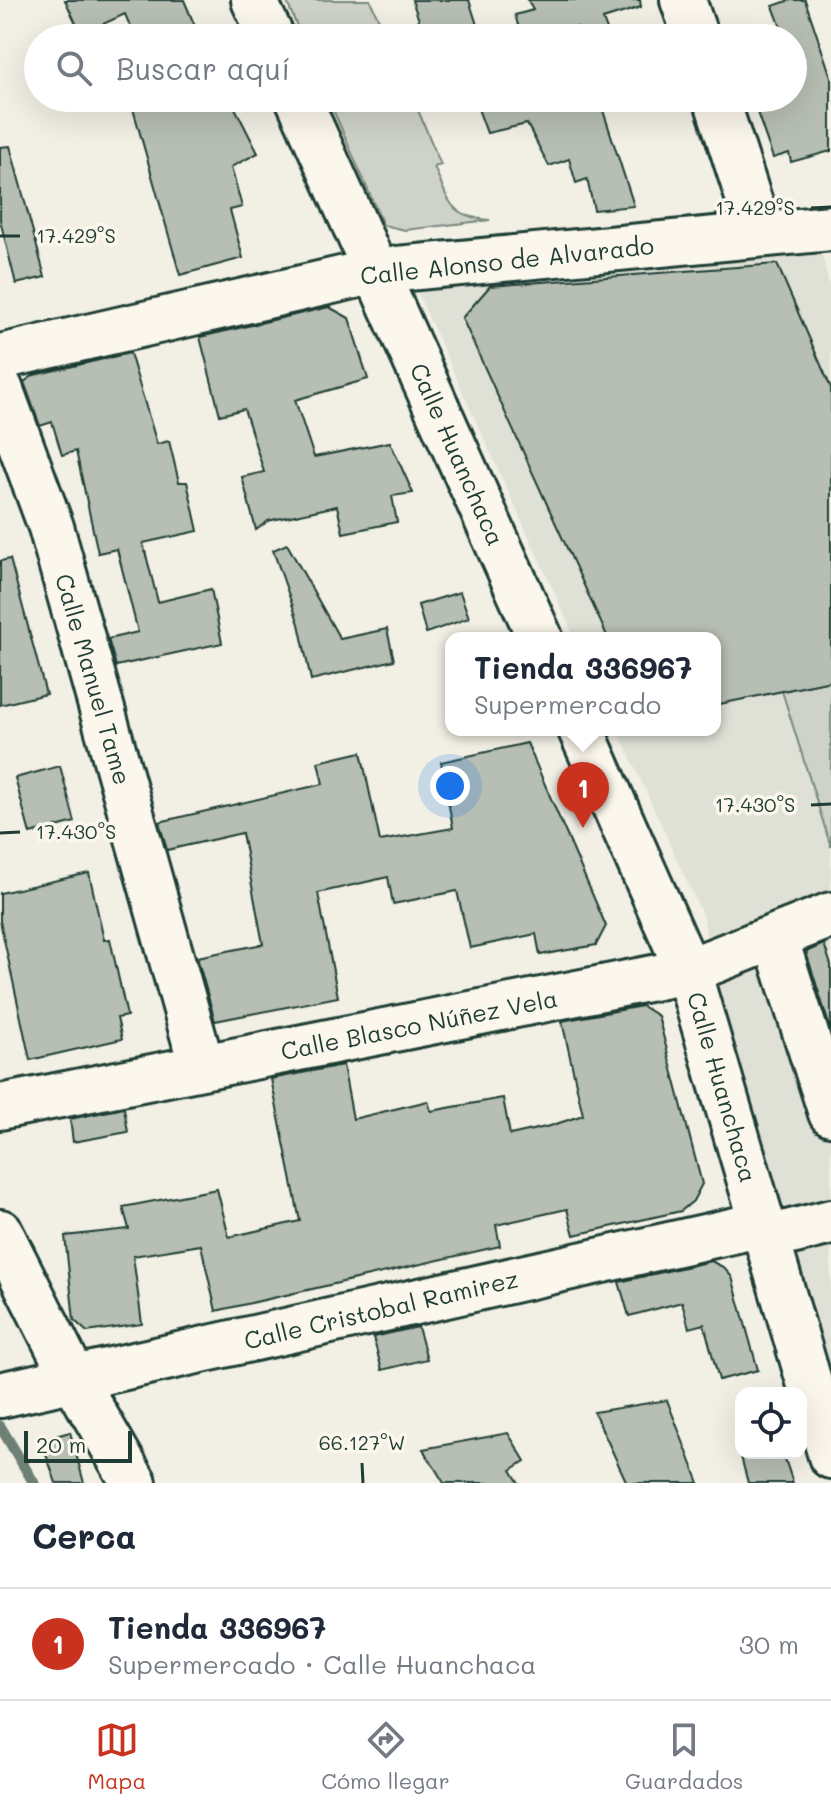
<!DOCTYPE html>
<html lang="es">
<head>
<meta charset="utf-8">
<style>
	:root { --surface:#fff; --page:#f2f2f3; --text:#1f2937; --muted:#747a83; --line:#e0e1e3; --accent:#c8321e }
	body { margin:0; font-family:Mali,sans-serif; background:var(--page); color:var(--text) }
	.controls { position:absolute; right:24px; bottom:24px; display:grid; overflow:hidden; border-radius:16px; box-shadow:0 8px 32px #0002 }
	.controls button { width:72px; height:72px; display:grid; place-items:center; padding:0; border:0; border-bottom:2px solid var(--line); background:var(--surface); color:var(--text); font:40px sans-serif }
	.scale { position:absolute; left:24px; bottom:20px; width:108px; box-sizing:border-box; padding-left:8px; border:4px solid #1f3d34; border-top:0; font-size:22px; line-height:28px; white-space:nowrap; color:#1f3d34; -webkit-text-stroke:6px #fbf7ec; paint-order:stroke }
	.you { position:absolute; left:450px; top:786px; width:28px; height:28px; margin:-20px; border:6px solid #fff; border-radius:50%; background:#1a73e8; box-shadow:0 0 0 12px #1a73e833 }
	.badge { display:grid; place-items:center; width:52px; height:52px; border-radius:50%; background:var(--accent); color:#fff; font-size:26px; font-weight:700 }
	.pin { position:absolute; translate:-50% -66px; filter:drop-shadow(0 2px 4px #0008) }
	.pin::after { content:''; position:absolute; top:42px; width:28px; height:24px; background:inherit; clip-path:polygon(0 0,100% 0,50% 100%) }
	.popup { position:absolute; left:445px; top:632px; width:276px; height:104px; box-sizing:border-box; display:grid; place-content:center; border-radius:16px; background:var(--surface); filter:drop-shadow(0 2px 6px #0005); font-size:26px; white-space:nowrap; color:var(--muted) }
	.popup b { font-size:30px; color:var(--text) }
	.popup::after { content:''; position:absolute; left:50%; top:100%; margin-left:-16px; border:16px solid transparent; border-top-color:var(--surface) }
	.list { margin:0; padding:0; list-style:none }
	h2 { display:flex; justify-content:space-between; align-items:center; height:104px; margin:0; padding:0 32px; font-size:34px }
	h2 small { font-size:26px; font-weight:400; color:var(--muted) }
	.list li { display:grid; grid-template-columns:52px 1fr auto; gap:24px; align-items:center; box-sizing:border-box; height:112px; padding:0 32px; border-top:2px solid var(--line) }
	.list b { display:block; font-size:30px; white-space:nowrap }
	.list p { margin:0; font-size:26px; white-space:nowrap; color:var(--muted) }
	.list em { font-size:26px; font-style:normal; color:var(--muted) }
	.icon { flex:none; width:44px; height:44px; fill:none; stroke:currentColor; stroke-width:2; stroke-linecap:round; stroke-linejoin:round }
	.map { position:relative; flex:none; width:831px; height:1483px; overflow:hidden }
	.search { position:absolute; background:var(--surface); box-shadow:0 8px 32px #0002; left:24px; right:24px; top:24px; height:88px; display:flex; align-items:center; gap:20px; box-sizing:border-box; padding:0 28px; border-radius:44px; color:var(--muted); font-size:30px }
	.sheet { height:216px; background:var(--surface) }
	nav { display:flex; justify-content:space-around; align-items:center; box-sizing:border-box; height:112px; border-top:2px solid var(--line); background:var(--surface); font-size:22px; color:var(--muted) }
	nav a { display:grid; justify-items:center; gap:4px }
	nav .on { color:var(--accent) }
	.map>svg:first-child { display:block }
	.built { fill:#e0e1d6 }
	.green { fill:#cfd2c8; stroke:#77887e; stroke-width:2 }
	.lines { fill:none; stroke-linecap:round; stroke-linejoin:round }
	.stream { stroke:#6e7f75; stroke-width:11 }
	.building { fill:#b7beb3; stroke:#1f3d34; stroke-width:2 }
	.minor-casing { stroke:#1f3d34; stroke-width:50 }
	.minor { stroke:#fbf7ec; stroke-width:44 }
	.ticks { fill:none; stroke:#1f3d34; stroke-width:3 }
	.labels { text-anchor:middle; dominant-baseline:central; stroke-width:7; stroke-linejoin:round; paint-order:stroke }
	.street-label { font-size:24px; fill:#1f3d34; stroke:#fbf7ec }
	.ticks-label { font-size:20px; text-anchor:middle; fill:#1f3d34; stroke:#fbf7ec; stroke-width:7; stroke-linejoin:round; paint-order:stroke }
</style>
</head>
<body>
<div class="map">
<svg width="831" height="1483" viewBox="0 0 831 1483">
	<rect width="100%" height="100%" fill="#f2f0e5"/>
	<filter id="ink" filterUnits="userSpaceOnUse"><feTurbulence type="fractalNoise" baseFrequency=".0125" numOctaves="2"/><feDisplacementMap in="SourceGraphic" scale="16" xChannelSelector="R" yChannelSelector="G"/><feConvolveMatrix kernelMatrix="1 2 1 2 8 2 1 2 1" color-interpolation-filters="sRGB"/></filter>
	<g filter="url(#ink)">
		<!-- built -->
		<path class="built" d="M821,251l10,41v389l-49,11 49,155v522l-120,-396 -7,-54 -86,-189h97v-92h-140l-159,-348z"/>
		<!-- green -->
		<path class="green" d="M286,0h84l17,38h-85z
			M328,98h85l28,67 -7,2c16,35 14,49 56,53l-85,10 -22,-5z
			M831,681v166l-49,-156z"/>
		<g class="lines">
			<!-- stream -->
			<path class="stream" d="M0,1426l34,57"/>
		</g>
		<!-- building -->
		<path class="building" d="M65,0h119l16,38h-65l-10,-24 -44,20z
			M412,0h57l9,28 -31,10h-22z
			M528,0h112l1,7 -38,12 7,19h-29l-4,-11 -38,11h-17l-7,-23 18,-5z
			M790,0h15l26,77v74l-40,11 -2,-9 -16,5 -21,-60h41v-60h-8l-12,-32z
			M130,98h100l28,55 -27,14 11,40 -12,3 13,48 -63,17z
			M474,98h125l35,108 -40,4 -7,-31 -11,4 -7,-24 -20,7 -22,-42 -40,9z
			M10,146l35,131 -29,7 -16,-64v-73z
			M777,264l54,124v293l-116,24v-67h-107l-146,-320 28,-32z
			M329,307l20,11 19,61 -73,21 19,57 76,-15 23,51 -21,3 5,26 -54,11 -6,-27 -69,15 -12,9 -14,-53 22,-5 -20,-63 -24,6 -20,-78z
			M130,353l27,91 12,-3 10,41h8l11,49 -55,12 15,59 53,-13 11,54 -106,23 -8,-27 30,-7 -21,-83 -19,4 -22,-102 -14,4 -10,-33 -12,4 -16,-44 10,-7z
			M287,544l53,95 47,-10 7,31 -83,20 -12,-56 -26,-74z
			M10,559l36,135 -46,11v-144z
			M460,592l9,26 -43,15 -8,-28z
			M527,743l79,183 -10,19 -56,10 -4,-21 -66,14 -13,-57 -64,13 -5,-27 -70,16 20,104 -123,24 -18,-64 66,-13 -21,-111 -75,17 -8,-28 164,-38 -5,-22 43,-10 19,89 73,-13 -12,-66z
			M60,766l15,56 -45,12 -15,-56z
			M89,873l15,67 6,-1 17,77 -10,2 5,21 -92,21 -30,-139v-28z
			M824,944l7,21v66l-25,-79z
			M642,1006l16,10 44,168 -9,17 -12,10 -107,24 -7,-26 -71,16 4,21 -284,65 -15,-66 -68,11 9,68 -55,8 -13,-12 -9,-84 64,-7 -6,-22 94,-18 12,48 71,-16 -29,-142 72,-14 10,54 75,-18 3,10 72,-13 7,37 40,-9 33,-11 -21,-94z
			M124,1108l4,24 -55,10 -3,-23z
			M711,1261l12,6 9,10 26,93 -39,10 -15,-56 -15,4 -7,-26 -53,14 -10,-34z
			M418,1327l9,32 -45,11 -9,-33z
			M667,1400l32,83h-72l-33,-71z
			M70,1432l14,51h-28l-15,-43z
			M508,1433l17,28 -14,9 8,13h-75l-21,-34z
			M740,1453h43l10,30h-45z"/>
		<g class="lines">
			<defs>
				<path id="minor" d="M254,0l18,38
					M683,0l13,38
					M298,98l242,540
					M716,98l44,136
					M0,357l376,-86 455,-43
					M0,388l51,139 151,540
					M581,730l107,241 143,485
					M775,937l56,176
					M0,1107l688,-136 143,-56
					M0,1232l73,145 61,106
					M767,1238l64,-16
					M0,1395l763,-171"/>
			</defs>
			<!-- minor casing -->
			<use href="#minor" class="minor-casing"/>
			<!-- minor -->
			<use href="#minor" class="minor"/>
		</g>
	</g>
	<!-- ticks -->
	<path class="ticks" d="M811,208l20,-1M0,236h20M811,805l20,-1M0,833l20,-1M362,1463l1,20"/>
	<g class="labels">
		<!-- street labels -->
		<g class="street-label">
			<text transform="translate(507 260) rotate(-6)">Calle Alonso de Alvarado</text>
			<text transform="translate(458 454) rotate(66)">Calle Huanchaca</text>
			<text transform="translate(94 679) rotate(74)">Calle Manuel Tame</text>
			<text transform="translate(419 1024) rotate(-11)">Calle Blasco Núñez Vela</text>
			<text transform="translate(723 1087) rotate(74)">Calle Huanchaca</text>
			<text transform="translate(381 1309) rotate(-13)">Calle Cristobal Ramirez</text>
		</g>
	</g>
	<g class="ticks-label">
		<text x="755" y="215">17.429°S</text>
		<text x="76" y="243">17.429°S</text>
		<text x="755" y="812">17.430°S</text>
		<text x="76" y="839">17.430°S</text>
		<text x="362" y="1450">66.127°W</text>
	</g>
</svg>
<div class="controls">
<button><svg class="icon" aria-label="locate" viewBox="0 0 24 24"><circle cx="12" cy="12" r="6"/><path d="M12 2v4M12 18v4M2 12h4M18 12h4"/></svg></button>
</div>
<div class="scale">20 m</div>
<div class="you"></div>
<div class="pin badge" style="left:583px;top:828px">1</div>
<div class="popup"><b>Tienda 336967</b>Supermercado</div>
<div class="search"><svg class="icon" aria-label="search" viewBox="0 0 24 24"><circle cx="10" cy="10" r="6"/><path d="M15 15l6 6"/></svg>Buscar aquí</div>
</div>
<section class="sheet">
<h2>Cerca<small></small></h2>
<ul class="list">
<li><span class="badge">1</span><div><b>Tienda 336967</b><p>Supermercado · Calle Huanchaca</p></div><em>30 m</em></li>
</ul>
</section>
<nav>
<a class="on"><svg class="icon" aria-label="map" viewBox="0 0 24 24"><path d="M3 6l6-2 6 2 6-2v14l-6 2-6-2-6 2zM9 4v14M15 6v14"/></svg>Mapa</a>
<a><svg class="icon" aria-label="directions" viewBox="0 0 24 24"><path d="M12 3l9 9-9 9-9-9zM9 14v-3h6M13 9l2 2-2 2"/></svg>Cómo llegar</a>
<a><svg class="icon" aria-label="saved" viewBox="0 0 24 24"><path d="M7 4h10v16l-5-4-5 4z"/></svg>Guardados</a>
</nav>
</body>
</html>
